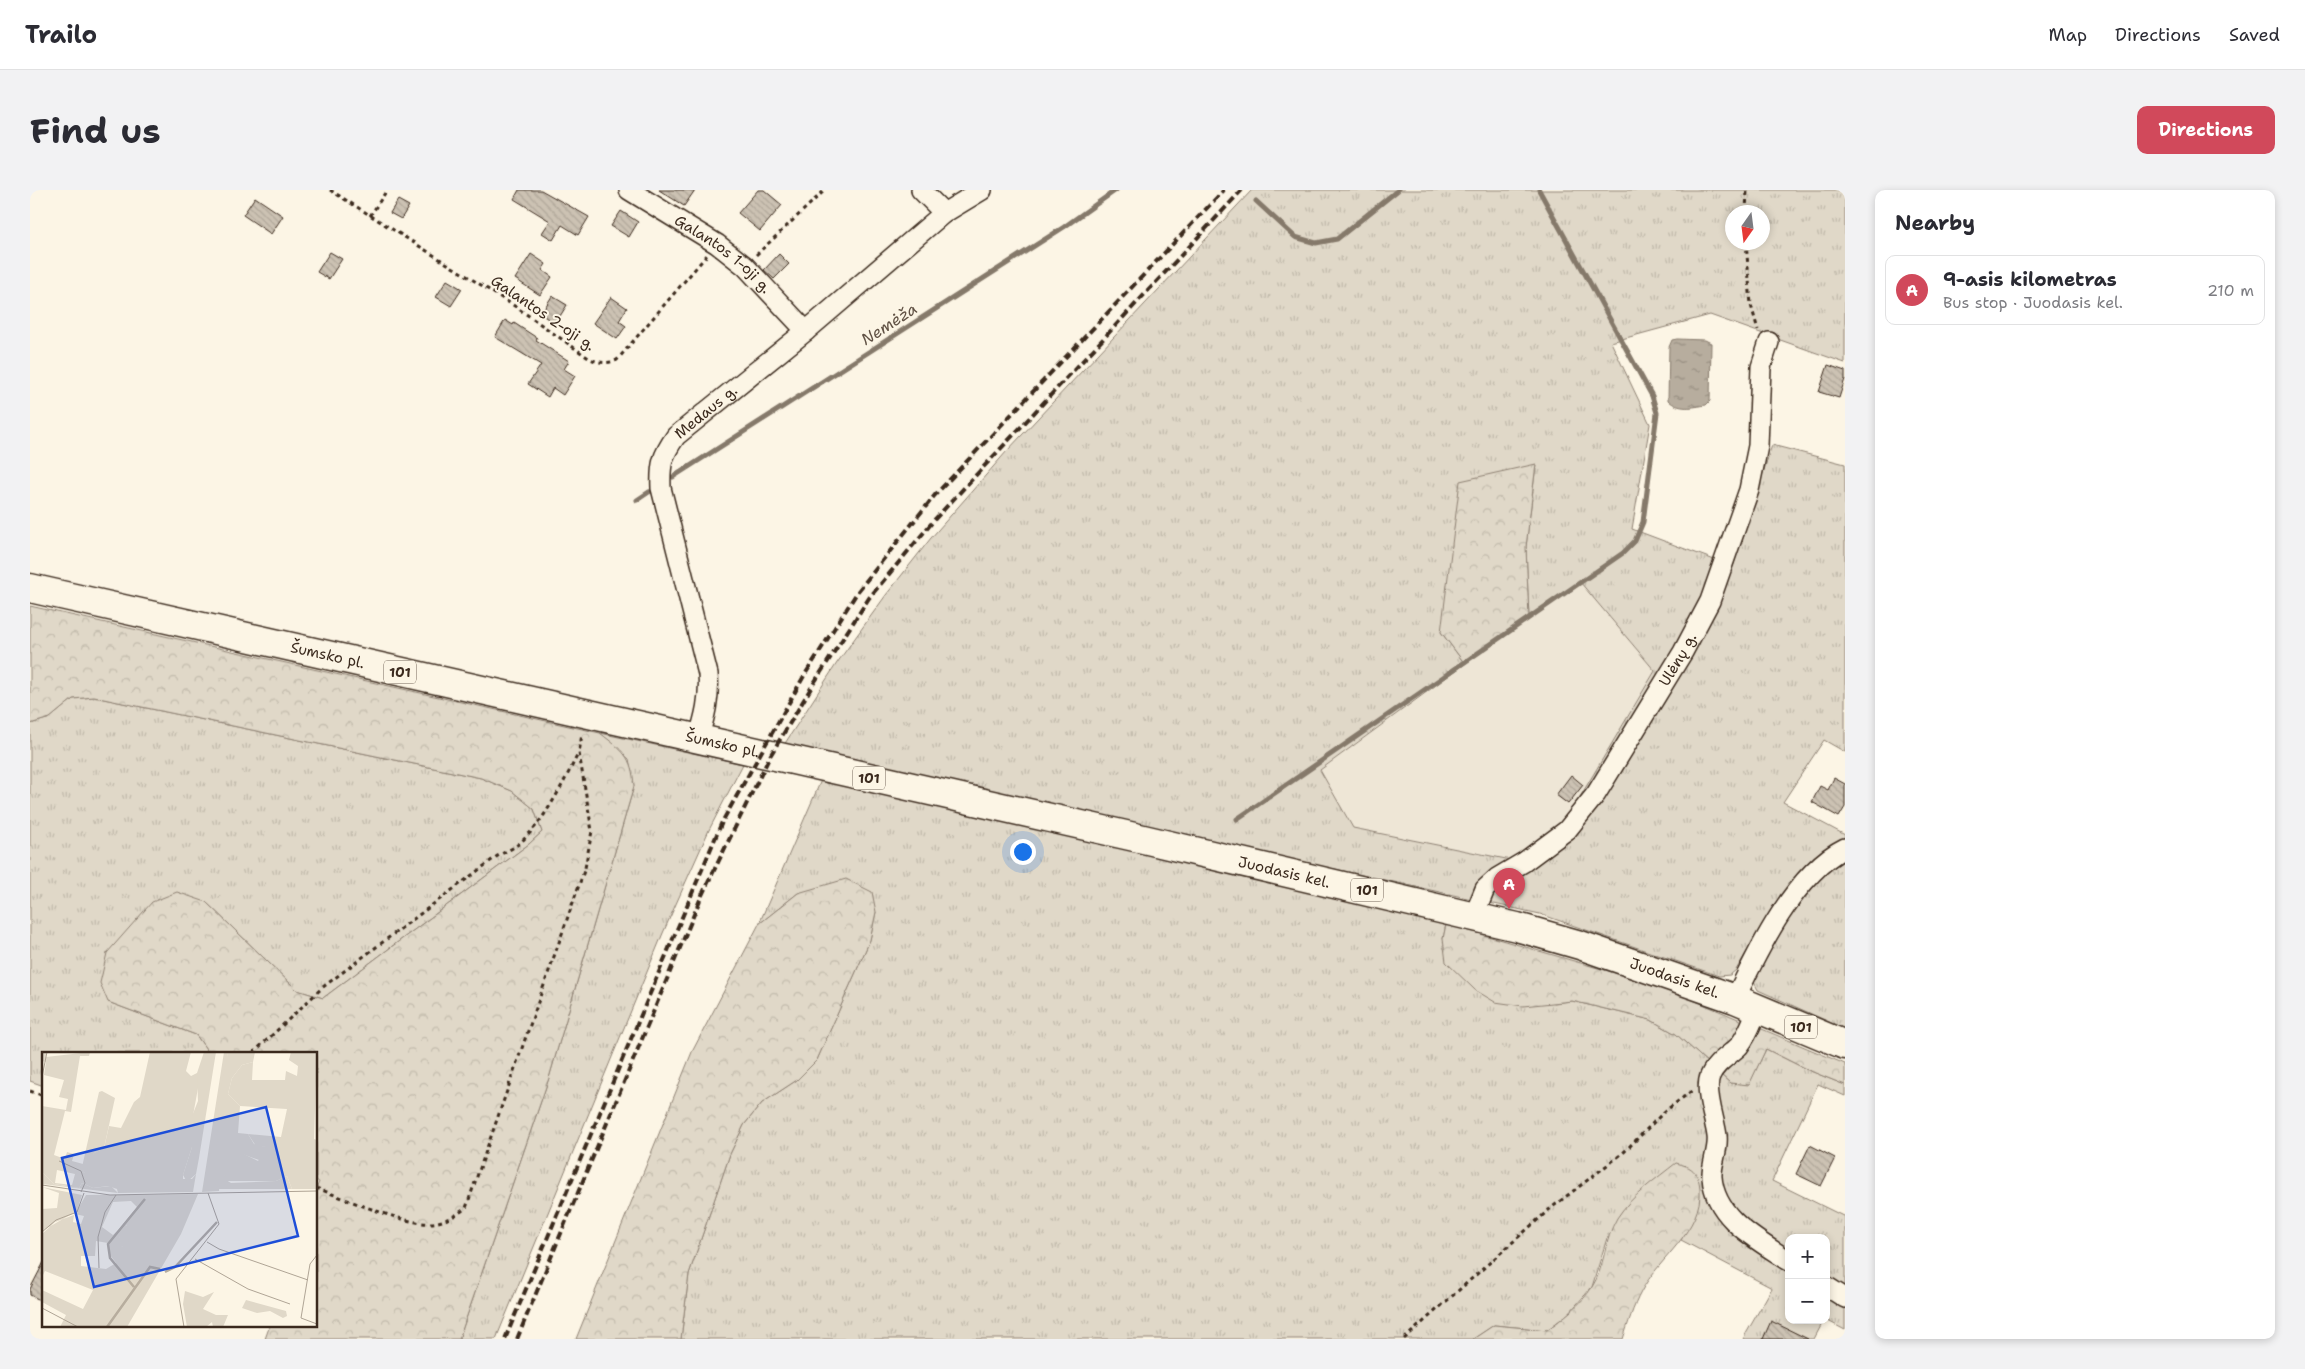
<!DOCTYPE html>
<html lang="en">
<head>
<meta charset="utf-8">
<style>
	:root { --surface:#fff; --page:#f2f2f3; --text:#2b2b33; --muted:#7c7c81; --line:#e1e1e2; --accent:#d1495b }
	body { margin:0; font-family:"Shantell Sans",sans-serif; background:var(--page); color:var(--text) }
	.controls { position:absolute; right:15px; bottom:15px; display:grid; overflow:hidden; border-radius:10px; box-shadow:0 2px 8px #0003 }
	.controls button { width:45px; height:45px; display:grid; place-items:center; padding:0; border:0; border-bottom:1px solid var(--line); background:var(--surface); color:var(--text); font:25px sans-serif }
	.compass { position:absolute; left:1695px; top:15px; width:45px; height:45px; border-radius:50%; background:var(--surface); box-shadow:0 2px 8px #0003; rotate:194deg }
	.you { position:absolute; left:992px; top:661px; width:18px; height:18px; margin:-12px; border:4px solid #fff; border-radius:50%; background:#1a73e8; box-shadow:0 0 0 8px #1a73e833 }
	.badge { display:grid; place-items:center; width:32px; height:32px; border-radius:50%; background:var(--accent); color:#fff; font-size:16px; font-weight:700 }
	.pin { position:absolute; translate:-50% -41px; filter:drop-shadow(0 1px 2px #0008) }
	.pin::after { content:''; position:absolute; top:26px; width:18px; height:15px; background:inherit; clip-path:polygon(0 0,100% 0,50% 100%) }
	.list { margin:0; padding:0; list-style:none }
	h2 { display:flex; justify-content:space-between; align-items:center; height:65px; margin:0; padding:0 20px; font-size:21px }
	h2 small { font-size:16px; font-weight:400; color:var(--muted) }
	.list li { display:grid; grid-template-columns:32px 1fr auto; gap:15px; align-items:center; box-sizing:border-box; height:70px; margin:0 10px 10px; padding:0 10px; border:1px solid var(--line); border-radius:10px }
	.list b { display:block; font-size:19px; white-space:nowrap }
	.list p { margin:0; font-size:16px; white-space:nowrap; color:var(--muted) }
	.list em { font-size:16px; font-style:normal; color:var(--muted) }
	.map { position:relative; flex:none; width:1815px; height:1149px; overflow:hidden; border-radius:10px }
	header { display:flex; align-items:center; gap:30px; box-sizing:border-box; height:70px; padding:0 25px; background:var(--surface); border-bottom:1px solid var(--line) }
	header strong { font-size:24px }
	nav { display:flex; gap:28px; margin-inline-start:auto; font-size:18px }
	.intro { display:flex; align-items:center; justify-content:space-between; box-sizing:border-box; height:120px; padding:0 30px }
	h1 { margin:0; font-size:35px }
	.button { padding:12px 22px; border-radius:10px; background:var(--accent); color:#fff; font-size:18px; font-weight:700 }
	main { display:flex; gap:30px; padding:0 30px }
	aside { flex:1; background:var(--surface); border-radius:10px; box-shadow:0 2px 8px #0003 }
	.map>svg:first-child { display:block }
	.built { fill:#eee6d6 }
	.grass { fill:url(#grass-tufts); stroke:#8e8173; fill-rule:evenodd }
	.forest { fill:url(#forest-crowns); stroke:#8e8173 }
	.water { fill:url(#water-ripples); stroke:#85796b }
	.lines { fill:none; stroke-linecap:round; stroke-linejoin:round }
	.stream { stroke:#85796b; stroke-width:5 }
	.building { fill:url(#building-back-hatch); stroke:#3b2a1e }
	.street-casing { stroke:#3b2a1e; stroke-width:22 }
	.primary-casing { stroke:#3b2a1e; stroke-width:31 }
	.path { stroke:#3b2a1e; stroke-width:3; stroke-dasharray:4 4; stroke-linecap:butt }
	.street { stroke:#fcf5e5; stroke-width:19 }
	.primary { stroke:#fcf5e5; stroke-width:28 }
	.rail { stroke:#3b2a1e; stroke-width:4; stroke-dasharray:8 4; stroke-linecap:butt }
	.labels { text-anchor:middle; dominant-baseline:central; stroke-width:4; stroke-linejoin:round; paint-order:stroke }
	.shield { fill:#fcf5e5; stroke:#75675a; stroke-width:1 }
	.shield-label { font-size:14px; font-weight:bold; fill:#3b2a1e }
	.street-label { font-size:15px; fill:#3b2a1e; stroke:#fcf5e5 }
	.water-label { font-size:16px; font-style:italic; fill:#605144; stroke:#fcf5e5 }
	.inset-river { fill:none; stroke:#b7ad9e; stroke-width:2.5 }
	.inset-road { fill:none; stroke:#afa495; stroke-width:1 }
	.view { fill:#1d4ed8; fill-opacity:0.15; stroke:#1d4ed8; stroke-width:2.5 }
	.inset-edge { fill:none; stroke:#3b2a1e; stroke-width:2.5 }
</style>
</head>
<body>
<header>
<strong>Trailo</strong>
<nav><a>Map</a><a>Directions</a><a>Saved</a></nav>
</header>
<div class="intro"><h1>Find us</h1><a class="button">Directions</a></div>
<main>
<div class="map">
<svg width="1815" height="1149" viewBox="0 0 1815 1149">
	<defs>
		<pattern id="grass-tufts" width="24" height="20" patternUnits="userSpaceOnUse" patternTransform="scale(1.25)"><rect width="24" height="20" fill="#e0d8c8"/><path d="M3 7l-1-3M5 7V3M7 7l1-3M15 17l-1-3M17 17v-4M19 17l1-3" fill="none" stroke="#c1baab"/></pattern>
		<pattern id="forest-crowns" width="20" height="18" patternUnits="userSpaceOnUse" patternTransform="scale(1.25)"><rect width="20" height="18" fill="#e0d8c8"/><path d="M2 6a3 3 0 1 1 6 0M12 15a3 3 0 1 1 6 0" fill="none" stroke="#c1baab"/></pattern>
		<pattern id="water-ripples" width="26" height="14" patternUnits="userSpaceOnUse" patternTransform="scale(1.25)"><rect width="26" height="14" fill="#b7ad9e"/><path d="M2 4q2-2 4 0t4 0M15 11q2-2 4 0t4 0" fill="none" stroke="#968d80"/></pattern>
		<pattern id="building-back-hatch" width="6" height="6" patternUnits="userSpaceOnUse" patternTransform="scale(1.25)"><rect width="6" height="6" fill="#ccc2b3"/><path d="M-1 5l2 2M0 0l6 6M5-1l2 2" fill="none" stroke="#b0a79a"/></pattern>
	</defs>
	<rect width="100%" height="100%" fill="#fcf5e5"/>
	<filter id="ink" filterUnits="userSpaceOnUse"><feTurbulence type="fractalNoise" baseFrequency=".02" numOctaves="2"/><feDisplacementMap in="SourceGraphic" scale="10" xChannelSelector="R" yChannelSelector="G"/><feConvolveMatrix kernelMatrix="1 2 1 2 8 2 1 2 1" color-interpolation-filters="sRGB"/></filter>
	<g filter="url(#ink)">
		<!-- built -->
		<path class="built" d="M1550,392l75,89 -84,141 -25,25 -35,23 -158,-32 -33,-58z"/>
		<!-- grass -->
		<path class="grass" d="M1222,0h593v173l-135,-48 -99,27 39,82 -18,105 101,38 39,-122 73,19v288l-21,-12 -41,62 62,33v7l-74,70 -35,58 -6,5 -11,1 -179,-62 -758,-166 55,-85 49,-68 45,-57 76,-87zM1702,22h30v30h-30zM1506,275l-10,82 3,71 51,-36 75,89 -84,141 -25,25 -35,23 -158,-32 -33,-58 145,-106 -24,-32z
			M64,507l387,81 31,13 22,18 8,23 -13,12 -206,154 -26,-8 -91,-88 -98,100 88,33 13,18h-165v33l-14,-5v-357l20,-6 23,-19z
			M570,543l143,31 -34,66 -46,103 -167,406h-37l90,-261 85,-292 -5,-27z
			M792,588l394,89 230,57 -3,15 111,64 18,-2 79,19 25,14 54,49 19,1 17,-35 42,21 37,15v11l-27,-12 -46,97 73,36v113l-19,-10v-82h-37v82h35l-10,19h-71l29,-51 -91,-48 14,-24 -88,22 -15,49 -23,26 -22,17 -53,-5 -21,14h-792l8,-65 41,-120 14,-29 18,-22 35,-23 20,-20 53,-120 6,-28 -78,-19 -39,31z
			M1815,668v171l-87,-39 -5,-10v-9l55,-85 24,-21z"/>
		<!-- forest -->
		<path class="forest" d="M1506,274l-10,83 3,71 -64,46 -24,-32 19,-151z
			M0,416l570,127c23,18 32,23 34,53l-85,292 -90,261h-194l5,-14h46v-136l3,-7 -3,-2v-127h-107l-13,-18 -88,-33 -8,-19 7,-30 45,-51 25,-10 29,10 91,88 26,8 206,-154 13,-12 -8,-23 -22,-18 -31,-13 -387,-81 -21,2 -23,19 -20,6z
			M816,689l26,13 4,20 -6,28 -53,120 -20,20 -35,23 -18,22 -14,29 -41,120 -8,65h-105l116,-287 67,-128 39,-31z
			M1416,734l183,53 45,15 171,72v21l-37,-15 -42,-21 -17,36 -19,-2 -54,-49 -25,-14 -79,-19 -49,5 -28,-4 -20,-12 -29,-28 -3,-23z
			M1646,973c16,4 22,8 24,25 3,43 -41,69 -59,104 -8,15 -13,32 -18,47h-150l21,-14 53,5c16,-12 34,-25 45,-43 13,-20 12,-47 25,-69 14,-22 39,-39 59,-55z"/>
		<!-- water -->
		<path class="water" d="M1647,149l28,1 6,3 -1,58 -4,4c-13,2 -27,6 -38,-5l1,-53 3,-7z"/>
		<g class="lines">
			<!-- stream -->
			<path class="stream" d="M1226,11l39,36 21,6 21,-4 61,-49
				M643,287l391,-250 52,-37
				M607,310l12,-8
				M1207,629l386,-266 12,-12 8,-19 14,-109 -5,-17 -113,-206"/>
		</g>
		<!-- building -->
		<path class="building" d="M489,0h22l48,27 -11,18 -16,-10 -9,15 -11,-7 8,-12 -36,-22z
			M629,0h36l-11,16z
			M728,0h6l18,15 -22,26 -22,-18z
			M225,7l28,19 -12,18 -28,-19z
			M368,10l11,6 -8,13 -11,-6z
			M591,21l17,11 -9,15 -18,-11z
			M300,62l12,7 -13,20 -12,-7z
			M501,64l15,10 -4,6 10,7 -12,18 -25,-16z
			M749,64l10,10 -15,15 -10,-9z
			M417,90l15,9 -11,17 -15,-9z
			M522,106l15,9 -12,19 -14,-10z
			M581,107l16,11 -8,13 7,5 -9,13 -24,-16z
			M475,130l8,5 1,-2 23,15 -1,2 33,21 -5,8 11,7 -12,19 -10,-7 -5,9 -20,-13 13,-19 -46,-28z
			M1798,175l17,6v8l-6,19 -20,-6z
			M1541,585l12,10 -15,19 -12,-9z
			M1804,588l11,6v23l-6,10 -27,-15 8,-16 8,4z
			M1780,955l25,13 -14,28 -25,-12z
			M14,1072v40l-14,-7v-6z
			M1741,1131l37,18h-45z"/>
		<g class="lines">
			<defs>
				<g id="street">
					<path id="s1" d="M599,0l88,54 28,22 61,65"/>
					<path d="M891,0l23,23"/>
					<path id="s2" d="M668,549c7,-22 12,-42 10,-65l-47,-186c-1,-24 1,-32 15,-52l130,-105 138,-118 38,-23"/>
					<path id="s3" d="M1444,726l11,-27 12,-11 27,-16 43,-32 29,-36 87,-142 27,-51 39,-111 9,-44 3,-79 8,-25"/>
					<path d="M1705,809c23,-49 61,-127 110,-151"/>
					<path d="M1728,818c-6,14 -10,27 -19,38 -10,10 -23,16 -29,30 -6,15 5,43 7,60 2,13 -6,28 -5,41 3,42 46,63 77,84"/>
					<path d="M1796,1096l19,12"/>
				</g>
				<g id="primary">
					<path id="s4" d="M0,398l1109,250 378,89 63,18 155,54 110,46"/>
				</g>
			</defs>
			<!-- street casing -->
			<use href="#street" class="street-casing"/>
			<!-- primary casing -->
			<use href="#primary" class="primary-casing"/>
			<!-- path -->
			<path class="path" d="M300,0l186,117 74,52c10,4 17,5 27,1l90,-105
				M1716,22l1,-22
				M340,26l17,-26
				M1716,52l5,63 7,25
				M726,65l69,-65
				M223,863l70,-66 173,-130c8,-5 19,-9 26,-16 23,-21 42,-59 56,-87
				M0,901l14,5
				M286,998c26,9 91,38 115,35 14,-1 24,-7 35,-15l119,-340 7,-37 -13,-78 3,-19
				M1374,1149l147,-131 72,-55 42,-42 28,-21"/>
			<!-- street -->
			<use href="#street" class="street"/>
			<!-- primary -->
			<use href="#primary" class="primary"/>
			<!-- rail -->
			<path class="rail" d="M475,1149l217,-517 82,-146 54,-85 77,-96 289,-305
				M487,1149l185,-444 68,-139 44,-73 55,-85 66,-79 307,-329"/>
		</g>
	</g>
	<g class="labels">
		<!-- shield labels -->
		<g class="shield">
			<rect x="354" y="470.5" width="32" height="23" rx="4"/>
			<rect x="823" y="576.5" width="32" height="23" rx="4"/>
			<rect x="1321" y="688.5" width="32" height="23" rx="4"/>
			<rect x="1755" y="825.5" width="32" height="23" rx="4"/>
		</g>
		<g class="shield-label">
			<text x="370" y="482">101</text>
			<text x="839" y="588">101</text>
			<text x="1337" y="700">101</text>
			<text x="1771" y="837">101</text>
		</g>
		<!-- street labels -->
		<g class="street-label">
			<text stroke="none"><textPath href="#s1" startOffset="114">Galantos 1-oji g.</textPath></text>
			<text transform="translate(513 123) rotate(34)">Galantos 2-oji g.</text>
			<text stroke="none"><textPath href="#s2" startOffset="352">Medaus g.</textPath></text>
			<text stroke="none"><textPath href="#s4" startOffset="305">Šumsko pl.</textPath></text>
			<text stroke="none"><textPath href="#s3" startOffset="334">Ulėnų g.</textPath></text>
			<text stroke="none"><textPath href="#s4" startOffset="710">Šumsko pl.</textPath></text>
			<text stroke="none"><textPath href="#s4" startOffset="1286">Juodasis kel.</textPath></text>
			<text stroke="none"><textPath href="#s4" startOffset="1691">Juodasis kel.</textPath></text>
		</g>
		<!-- water labels -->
		<g class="water-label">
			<text transform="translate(859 134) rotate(-33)">Nemėža</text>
		</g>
	</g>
	<!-- overview -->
	<g transform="translate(12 862)">
		<rect width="275" height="275" fill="#fcf5e5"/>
		<path d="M0,0h4v5l44,-5 -1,4h-9l-9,56 -6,-1 -11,44 11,4 2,-7 7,2 -2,7 11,3 1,9 10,-20 10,-5 5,-22 12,2 13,-26 6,-5 10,-45h41l-5,19 5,5 6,-3 3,4 -8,44v26l-9,28v4h9l4,-5 -3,18 -75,1 -1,-4 -9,-3 -15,2 -11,-5 -3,5 -25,-4 -12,-12v-66l24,4 2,-11 -9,-2 5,-17 -20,-5 2,-13 -4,-1zM15,118l18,4 -3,11 -17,-2zM182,0h4l-9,139 -17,1zM249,0h26l-3,87 3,1v49h-25l-5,-13 -11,5h-52l-2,-3 20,-25 16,8 8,-14 -10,-1 -8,-12 33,3 6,-28 -47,-3 -12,-12 4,-16 10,-13 11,-3 -1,18h33l1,-9 11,5 1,-10 -9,-6zM0,135l40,8 -5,16 -35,20v-22l15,-1 2,-15zM156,142l-17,40 -54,93h-67l6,-12 -24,-13v-12l41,19 10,-19 -48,-19 -3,6v-43l13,-12 19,-7 -1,7 8,2 3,-8 -9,-2 11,-19zM89,149l6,6 -13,16 3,3 -5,21 -4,-17 -5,5 -11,-8 11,-25zM54,189l12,2 2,12 6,8 -10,6 -25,-3v-10h14z" fill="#e0d8c8" fill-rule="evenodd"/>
		<path d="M162,0h12l-17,106 -3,16 -9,8 -4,-7 9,-28v-31l6,-15 -1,-28zM186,0h27l-2,10 -11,3 -10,13 -4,16 12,12 -2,27 10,1 6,10 12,3 2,6 -6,8 -20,-7 -19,24 8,5 45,-2 11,-5 5,13h-77l4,-91zM60,39l13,7 -11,50 -10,5 -3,12 -7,8 -2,-6 17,-75zM0,120l12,12 25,4 3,-5 11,5 18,-2 7,7 -76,-9zM82,171l3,3 2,17 -8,4 -3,-17zM143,239l18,6 11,-5 -11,17 13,6h12l-5,12h-10l-1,-5 -6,5h-19l-4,-23zM204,248l40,11 1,5 -4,2 -13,-7 -13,2 -15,-5z" fill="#e0d8c8"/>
		<path class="inset-river" d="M123,220l10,-5 42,-45M92,235l-24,-29 -2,-14 37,-45M65,275l43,-60 10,2"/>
		<path class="inset-road" d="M0,25l5,-25M17,109l22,10 4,12 -4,9M0,133l68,10 207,-4M0,180l14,-12 21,-8 7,-19M165,190l12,7 89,31M275,203l-7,9 -9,54 16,6M153,207l53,30 42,15M57,216l-1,-31 7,-25 11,-17M0,256l36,19M142,275l-8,-48 43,-55 -11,-31"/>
		<path class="view" d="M224,55l32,129 -204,51 -32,-129z"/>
		<rect width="275" height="275" class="inset-edge"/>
	</g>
</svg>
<div class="controls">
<button>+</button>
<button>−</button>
</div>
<svg class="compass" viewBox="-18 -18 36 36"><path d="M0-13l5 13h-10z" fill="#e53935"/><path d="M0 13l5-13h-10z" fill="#7c7c81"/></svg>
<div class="you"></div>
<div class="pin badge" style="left:1479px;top:719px">A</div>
</div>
<aside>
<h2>Nearby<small></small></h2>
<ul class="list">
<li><span class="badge">A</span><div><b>9-asis kilometras</b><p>Bus stop · Juodasis kel.</p></div><em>210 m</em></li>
</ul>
</aside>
</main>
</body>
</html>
